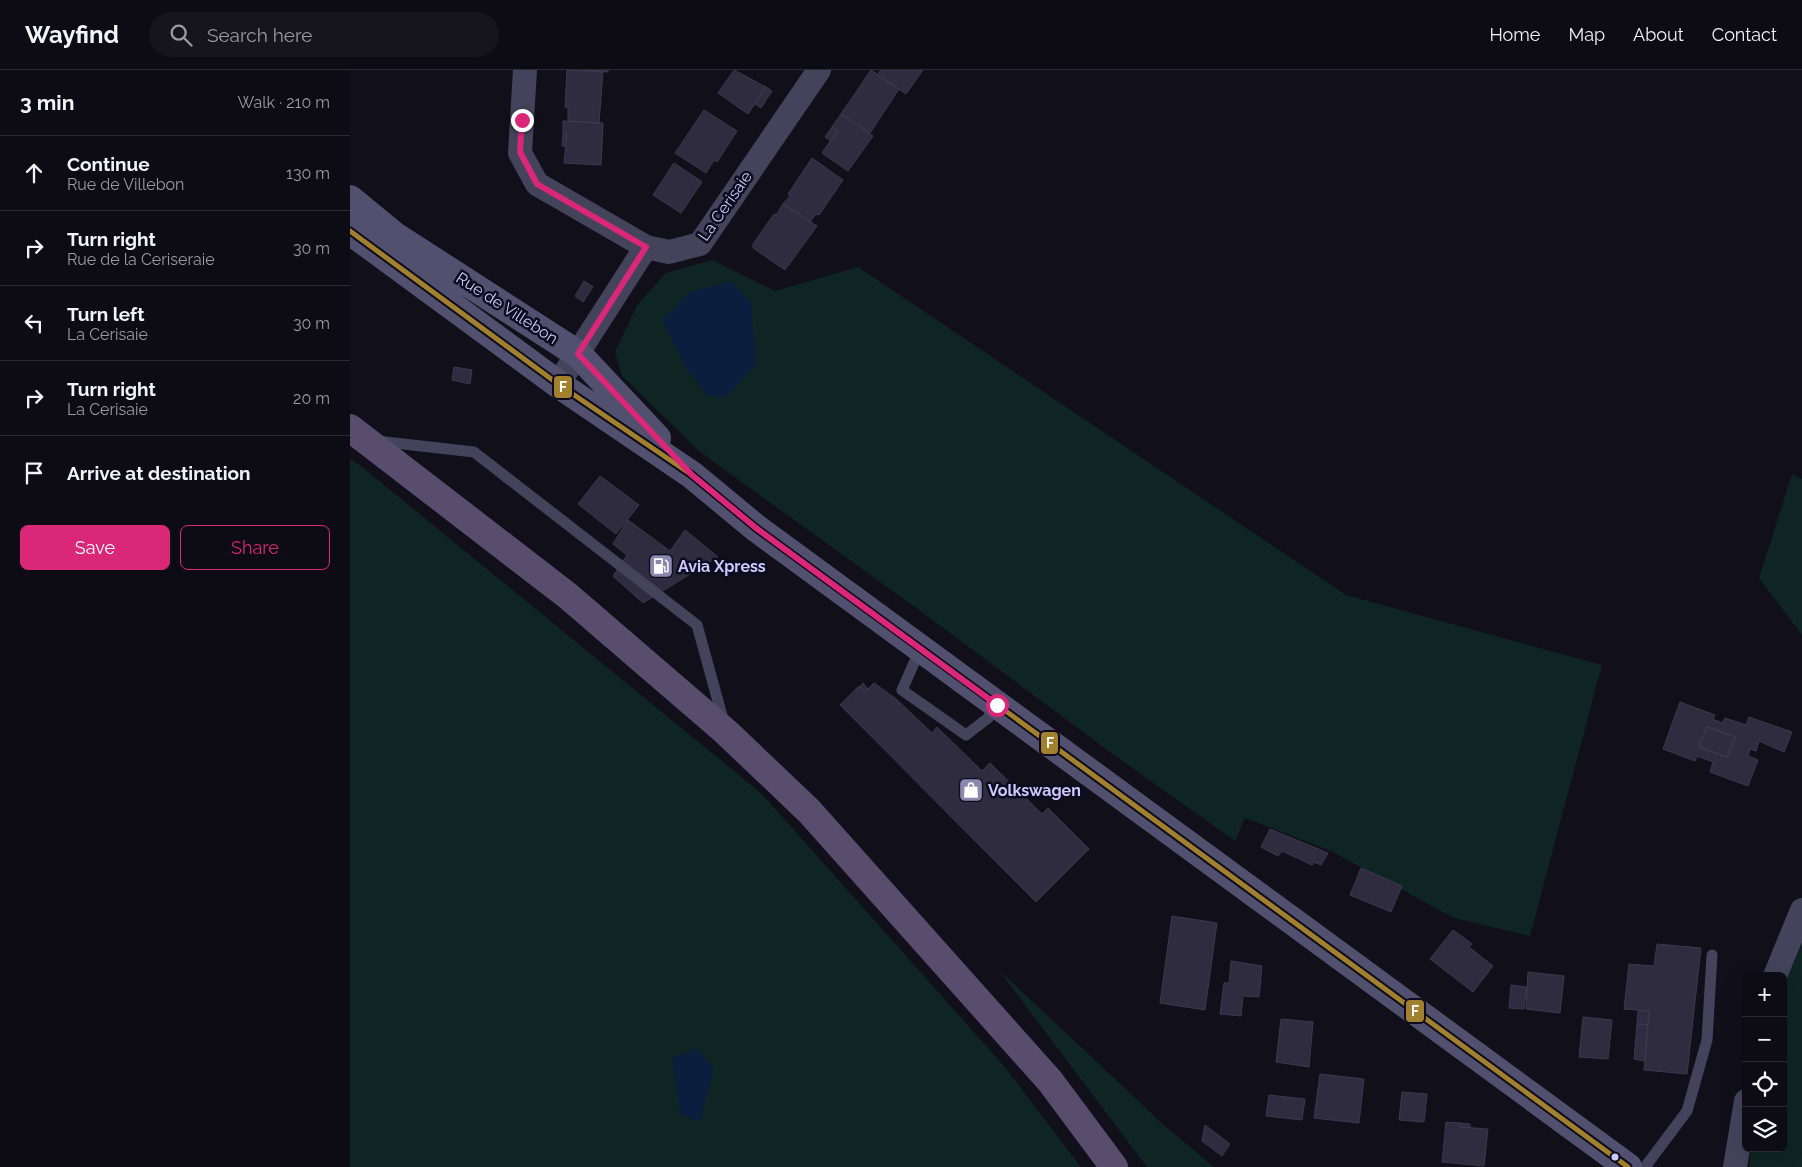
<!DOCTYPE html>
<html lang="en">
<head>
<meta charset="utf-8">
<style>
	:root { --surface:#0d0b14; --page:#16141d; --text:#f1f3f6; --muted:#9a9ba0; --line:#2d2b34; --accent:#db2777 }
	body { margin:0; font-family:Raleway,sans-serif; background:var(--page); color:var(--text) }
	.controls { position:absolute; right:15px; bottom:15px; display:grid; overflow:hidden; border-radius:8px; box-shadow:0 5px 20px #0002 }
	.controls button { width:45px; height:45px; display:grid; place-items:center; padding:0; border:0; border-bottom:1px solid var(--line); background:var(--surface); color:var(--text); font:25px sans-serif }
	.stop { position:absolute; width:15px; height:15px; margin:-11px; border:4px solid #db2777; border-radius:50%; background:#fff }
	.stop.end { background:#db2777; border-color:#fff; box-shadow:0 1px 5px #0008 }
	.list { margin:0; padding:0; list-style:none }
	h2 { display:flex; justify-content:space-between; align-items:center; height:65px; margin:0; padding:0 20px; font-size:21px }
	h2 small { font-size:16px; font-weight:400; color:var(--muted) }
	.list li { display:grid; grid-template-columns:32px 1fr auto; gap:15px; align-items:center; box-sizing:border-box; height:75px; padding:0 20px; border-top:1px solid var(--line) }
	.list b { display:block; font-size:19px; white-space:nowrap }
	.list p { margin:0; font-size:16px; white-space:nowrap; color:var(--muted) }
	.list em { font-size:16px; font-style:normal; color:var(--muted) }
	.actions { display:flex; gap:10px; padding:15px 20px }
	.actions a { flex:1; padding:11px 0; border:1px solid var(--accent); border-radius:8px; text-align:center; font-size:18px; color:var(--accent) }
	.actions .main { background:var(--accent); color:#fff }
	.icon { flex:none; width:28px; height:28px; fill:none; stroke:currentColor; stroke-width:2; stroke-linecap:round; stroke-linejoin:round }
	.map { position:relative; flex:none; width:1452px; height:1097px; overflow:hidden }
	header { display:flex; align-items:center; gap:30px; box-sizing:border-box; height:70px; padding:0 25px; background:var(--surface); border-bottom:1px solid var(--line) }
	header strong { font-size:24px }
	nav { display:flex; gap:28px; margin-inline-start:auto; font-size:18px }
	.search { width:350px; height:45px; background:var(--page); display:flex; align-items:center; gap:12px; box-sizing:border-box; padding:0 18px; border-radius:28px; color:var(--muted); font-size:19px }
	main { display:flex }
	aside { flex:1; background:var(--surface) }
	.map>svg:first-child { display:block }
	.green { fill:#0e2524 }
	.water { fill:#0a1e3d }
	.building { fill:#2e2c3e; stroke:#3c3950; fill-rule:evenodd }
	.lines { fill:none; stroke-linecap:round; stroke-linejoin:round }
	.lane { stroke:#43445b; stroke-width:11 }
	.street { stroke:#43445b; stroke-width:24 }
	.secondary { stroke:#51506e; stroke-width:28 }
	.primary { stroke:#584d6d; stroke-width:28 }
	.bus-1-casing { stroke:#0e0b1e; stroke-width:9 }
	.bus-1 { stroke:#a1802e; stroke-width:5 }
	.route { stroke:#db2777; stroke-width:6 }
	.bus-dot { fill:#ccc9ff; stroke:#0e0b1e; stroke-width:2 }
	.labels { text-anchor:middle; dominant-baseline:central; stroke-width:5; stroke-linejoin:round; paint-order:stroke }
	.street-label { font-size:16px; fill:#ccc9ff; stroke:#0e0b1e }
	.poi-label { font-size:16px; font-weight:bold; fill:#ccc9ff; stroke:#0e0b1e; text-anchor:start }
	.line-badge { stroke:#0e0b1e; stroke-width:2 }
	.badge-label { font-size:14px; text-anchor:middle; font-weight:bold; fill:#fff }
</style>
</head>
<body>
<header>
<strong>Wayfind</strong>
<div class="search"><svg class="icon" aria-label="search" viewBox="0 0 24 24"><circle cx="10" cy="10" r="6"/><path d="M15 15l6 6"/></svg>Search here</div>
<nav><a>Home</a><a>Map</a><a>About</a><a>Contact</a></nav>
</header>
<main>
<aside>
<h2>3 min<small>Walk · 210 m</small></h2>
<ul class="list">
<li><svg class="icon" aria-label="ahead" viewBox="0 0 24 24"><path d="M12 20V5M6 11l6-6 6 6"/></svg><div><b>Continue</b><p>Rue de Villebon</p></div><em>130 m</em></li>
<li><svg class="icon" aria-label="right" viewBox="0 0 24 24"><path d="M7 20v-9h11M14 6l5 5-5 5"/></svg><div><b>Turn right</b><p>Rue de la Ceriseraie</p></div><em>30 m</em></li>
<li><svg class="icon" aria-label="left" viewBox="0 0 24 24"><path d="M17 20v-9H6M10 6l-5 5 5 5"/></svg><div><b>Turn left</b><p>La Cerisaie</p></div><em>30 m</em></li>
<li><svg class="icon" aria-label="right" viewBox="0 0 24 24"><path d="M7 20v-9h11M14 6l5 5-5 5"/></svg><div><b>Turn right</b><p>La Cerisaie</p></div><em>20 m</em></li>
<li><svg class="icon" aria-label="arrive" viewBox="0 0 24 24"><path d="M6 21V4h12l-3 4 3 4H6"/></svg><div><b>Arrive at destination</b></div></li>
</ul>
<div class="actions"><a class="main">Save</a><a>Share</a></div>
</aside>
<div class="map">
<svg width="1452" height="1097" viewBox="0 0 1452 1097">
	<rect width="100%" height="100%" fill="#110f1a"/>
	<!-- green -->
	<path class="green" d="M362,190l63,31 83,-24 488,328 256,70 -72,271 -76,-18 -123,-67 -86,-33 -10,23 -121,-86 -195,-145 -219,-158 -78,-76 -7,-24 22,-47 29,-32z
		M0,389l11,7 401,328 242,272 77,101h-731z
		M1442,404l10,5v156l-43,-57z
		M1452,860v237h-53l2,-19h32v-172z
		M648,899l166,156 50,42h-67z"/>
	<!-- water -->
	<path class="water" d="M380,211l21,21 5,62 -30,33 -18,-1 -22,-28 -24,-48 28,-28z
		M346,979l18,19 -14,53 -19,-5 -9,-58z"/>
	<!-- building -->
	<path class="building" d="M217,0l36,2 -4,51 -31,-2v-14h-3z
		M231,0h27v2z
		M384,0l32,17 -18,27 -30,-21z
		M521,0l28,19 -29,44 -29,-19z
		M531,0h42l-17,24 -29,-19z
		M416,17l6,4 -11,17 -6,-4z
		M354,40l33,21 -20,31 -3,-2 -8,13 -31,-20z
		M491,44l32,22 -25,35 -26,-18 16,-23 -6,-3z
		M213,51l40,2 -2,42 -37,-2 3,-29h-4z
		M482,57l6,3 -7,11 -6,-4z
		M213,64h4l-2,12h-3z
		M462,88l31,22 -24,35 -3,-1 -6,8 -27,-18 7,-8 -2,-2z
		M324,93l28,19 -21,31 -28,-18z
		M433,134l34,22 -32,44 -32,-22v-4l21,-30 2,1z
		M234,211l9,6 -10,15 -8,-6z
		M104,297l18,3 -2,14 -18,-4z
		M250,406l39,29 -23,29 -38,-30z
		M278,450l42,31 15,-21 33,27 -75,46 -30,-27 14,-21 -14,-11z
		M513,613l5,6 -3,3 -5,-5z
		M524,613l21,15 37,35 5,-6 45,44 8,-8 52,51 6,-6 41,41 -53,53 -196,-197 19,-19 6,6z
		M1330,632l35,13 -2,4 9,4 3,-5 21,7 3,-8 43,15 -8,20 -25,-11 -3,10 -6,-2 -2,7 10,4 -10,26 -38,-14 3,-10 -16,-6 -2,5 -32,-12zM1357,657l29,10 -9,20 -28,-10z
		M1357,657l29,10 -9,20 -28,-10z
		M920,759l58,24 -7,12 -7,-3 -2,3 -30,-14 -4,5 -17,-9z
		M1011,798l41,18 -11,26 -41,-17z
		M822,846l45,7 -12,87 -45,-7z
		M1103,860l19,14 -3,3 24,19 -20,26 -43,-33z
		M1307,874l44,4 -14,126 -43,-4 5,-59 -25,-2 5,-45 25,2z
		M881,891l31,5 -3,31 -16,-1 -2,20 -21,-2 4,-31h5z
		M1178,902l36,4 -4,37 -34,-4z
		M1161,915l16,2 -3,22 -15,-1z
		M1288,941h11l-1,14 -11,-1z
		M1233,947l29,3 -4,39 -29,-2z
		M931,949l32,3 -4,45 -33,-5z
		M1287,954l11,1 -3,36 -11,-2z
		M970,1004l44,5 -5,44 -45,-5z
		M1052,1022l25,2 -3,28 -25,-2z
		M919,1025l36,4 -3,21 -36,-4z
		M1096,1052l14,1v4l28,2 -4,37 -42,-4z
		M1110,1053l10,1v4l-10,-1z
		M855,1055l25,19 -8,12 -20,-15z"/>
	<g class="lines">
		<!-- lane -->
		<path class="lane" d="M27,371l97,11 223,173 27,98
			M572,580l-8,13 -12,27 64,45 22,-17 9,-13
			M1295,1097l42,-56 20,-71 5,-85"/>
		<!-- street -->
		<path class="street" d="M175,0l-5,83 17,31 109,63 23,5 31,-8 119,-174
			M208,314l88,-137
			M1425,906l27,-66
			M1385,1097l11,-66"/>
		<!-- secondary -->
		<path class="secondary" d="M0,129l45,37 183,118 79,84
			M0,161l208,153 134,91 64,53 872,639"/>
		<!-- primary -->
		<path class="primary" d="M0,358l218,168 158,136 83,79 241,270 64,86"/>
		<defs>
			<path id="bus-1" d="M0,161l208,153 134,91 64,53 872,639"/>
		</defs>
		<!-- bus-1 casing -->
		<use href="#bus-1" class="bus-1-casing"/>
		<!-- bus-1 -->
		<use href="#bus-1" class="bus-1"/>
	</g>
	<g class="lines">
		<!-- route -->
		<path class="route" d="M172,50l-2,32 17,32 109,63 -68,107 114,121 64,53 241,177"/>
	</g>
	<!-- icons -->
	<defs>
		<symbol id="fuel-square" viewBox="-11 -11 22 22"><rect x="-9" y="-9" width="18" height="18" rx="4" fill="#8b88af" stroke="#0e0b1e"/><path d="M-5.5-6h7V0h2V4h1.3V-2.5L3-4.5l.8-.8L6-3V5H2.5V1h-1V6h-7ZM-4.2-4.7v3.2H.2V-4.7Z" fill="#fff"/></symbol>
		<symbol id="shop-square" viewBox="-11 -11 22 22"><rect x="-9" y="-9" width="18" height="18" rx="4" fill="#8b88af" stroke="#0e0b1e"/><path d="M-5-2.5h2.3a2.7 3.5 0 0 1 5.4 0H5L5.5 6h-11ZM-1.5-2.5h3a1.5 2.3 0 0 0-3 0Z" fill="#fff"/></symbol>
	</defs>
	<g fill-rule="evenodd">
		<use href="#fuel-square" x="297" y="482" width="28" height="28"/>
		<use href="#shop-square" x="607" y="706" width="28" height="28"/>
	</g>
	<!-- markers -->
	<circle class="bus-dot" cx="1265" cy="1087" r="4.5"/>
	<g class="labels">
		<!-- street labels -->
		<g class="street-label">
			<text transform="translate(375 136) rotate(-55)">La Cerisaie</text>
			<text transform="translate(157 238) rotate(33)">Rue de Villebon</text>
		</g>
		<!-- poi labels -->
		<g class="poi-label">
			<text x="328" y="496">Avia Xpress</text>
			<text x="638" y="720">Volkswagen</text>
		</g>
	</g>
	<g class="line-badge">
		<rect x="203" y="305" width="20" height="24" rx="5" fill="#a1802e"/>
		<rect x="690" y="661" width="19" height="24" rx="5" fill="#a1802e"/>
		<rect x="1055" y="929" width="20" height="24" rx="5" fill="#a1802e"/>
	</g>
	<g class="badge-label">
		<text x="213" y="322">F</text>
		<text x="700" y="678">F</text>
		<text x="1065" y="946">F</text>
	</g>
</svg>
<div class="controls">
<button>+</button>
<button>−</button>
<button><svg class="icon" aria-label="locate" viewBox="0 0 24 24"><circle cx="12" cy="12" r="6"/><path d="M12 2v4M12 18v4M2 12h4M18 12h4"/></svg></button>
<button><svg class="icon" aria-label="layers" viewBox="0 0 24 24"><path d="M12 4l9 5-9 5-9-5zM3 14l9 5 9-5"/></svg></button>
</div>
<div class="stop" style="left:647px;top:635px"></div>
<div class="stop end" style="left:172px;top:50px"></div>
</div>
</main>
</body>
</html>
